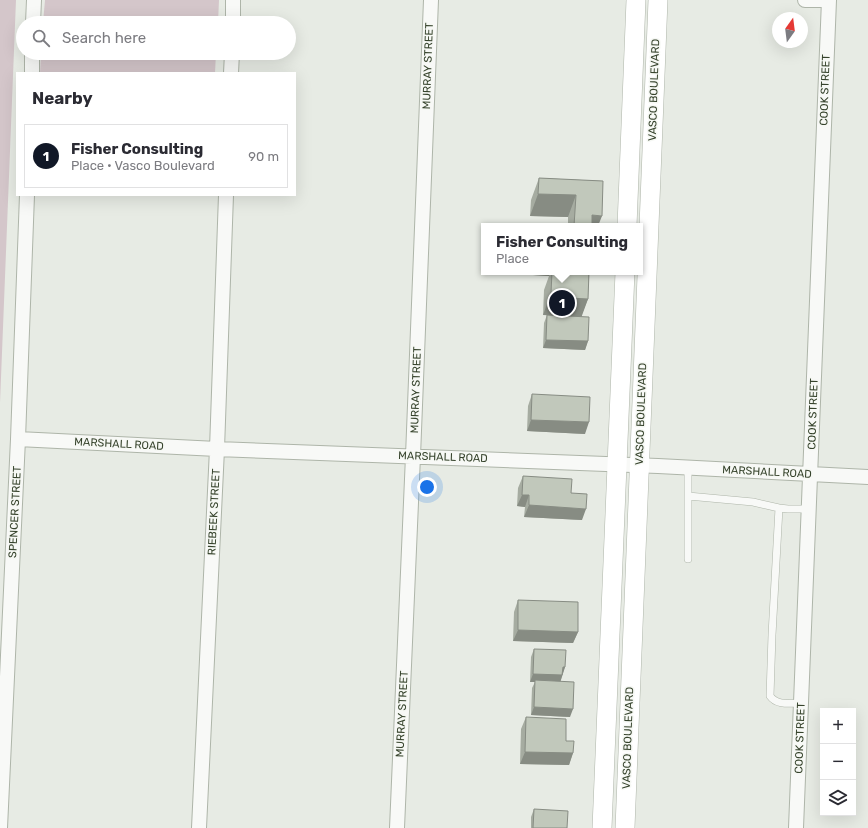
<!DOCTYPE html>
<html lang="en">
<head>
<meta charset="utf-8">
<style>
	:root { --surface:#fff; --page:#f7f7f7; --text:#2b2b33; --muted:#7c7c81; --line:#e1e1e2; --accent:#111827 }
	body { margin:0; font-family:Rubik,sans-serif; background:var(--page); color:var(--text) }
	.controls { position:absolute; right:12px; bottom:12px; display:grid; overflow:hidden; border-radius:0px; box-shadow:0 4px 16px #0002 }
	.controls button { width:36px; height:36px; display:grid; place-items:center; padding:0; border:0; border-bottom:1px solid var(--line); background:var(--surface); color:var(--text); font:20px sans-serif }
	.compass { position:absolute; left:772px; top:12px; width:36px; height:36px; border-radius:50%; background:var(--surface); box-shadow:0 4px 16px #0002; rotate:14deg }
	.you { position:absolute; left:427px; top:487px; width:14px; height:14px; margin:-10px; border:3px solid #fff; border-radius:50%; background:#1a73e8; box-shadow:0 0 0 6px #1a73e833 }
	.badge { display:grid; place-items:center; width:26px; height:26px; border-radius:50%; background:var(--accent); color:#fff; font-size:13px; font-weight:700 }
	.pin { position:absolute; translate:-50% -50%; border:2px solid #fff; box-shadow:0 1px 4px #0006 }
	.popup { position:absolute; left:481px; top:223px; width:162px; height:52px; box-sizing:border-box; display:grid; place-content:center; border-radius:0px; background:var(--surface); filter:drop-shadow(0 1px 3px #0005); font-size:13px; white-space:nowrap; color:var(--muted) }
	.popup b { font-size:15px; color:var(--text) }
	.popup::after { content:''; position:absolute; left:50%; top:100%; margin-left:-8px; border:8px solid transparent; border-top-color:var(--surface) }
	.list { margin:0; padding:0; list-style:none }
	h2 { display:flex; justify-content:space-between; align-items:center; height:52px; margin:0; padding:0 16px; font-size:17px }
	h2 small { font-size:13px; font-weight:400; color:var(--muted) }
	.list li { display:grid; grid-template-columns:26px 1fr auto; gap:12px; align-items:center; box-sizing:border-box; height:64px; margin:0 8px 8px; padding:0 8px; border:1px solid var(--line); border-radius:0px }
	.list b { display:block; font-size:15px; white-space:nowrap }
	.list p { margin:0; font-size:13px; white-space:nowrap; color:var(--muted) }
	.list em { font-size:13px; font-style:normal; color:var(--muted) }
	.icon { flex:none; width:22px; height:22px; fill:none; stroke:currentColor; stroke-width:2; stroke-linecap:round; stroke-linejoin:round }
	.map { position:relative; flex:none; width:868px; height:828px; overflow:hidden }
	.search { position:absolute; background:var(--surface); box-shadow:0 4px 16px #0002; left:16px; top:16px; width:280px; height:44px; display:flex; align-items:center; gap:10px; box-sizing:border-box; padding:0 14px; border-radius:22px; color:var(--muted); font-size:15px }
	.panel { position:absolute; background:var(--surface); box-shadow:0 4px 16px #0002; left:16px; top:72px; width:280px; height:124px; border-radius:0px }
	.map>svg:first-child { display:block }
	.green { fill:#d4c6ca }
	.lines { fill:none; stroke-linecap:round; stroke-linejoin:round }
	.lane-casing { stroke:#aeb5a9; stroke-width:8 }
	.street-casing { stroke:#aeb5a9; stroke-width:16 }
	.secondary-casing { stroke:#aeb5a9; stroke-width:20 }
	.lane { stroke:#f8f9f7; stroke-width:7 }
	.street { stroke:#f8f9f7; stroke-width:14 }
	.secondary { stroke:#fff; stroke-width:19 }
	.wall { fill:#a6aca1 }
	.shaded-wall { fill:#878c83 }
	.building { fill:#c1c8bb; stroke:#878c83 }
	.labels { text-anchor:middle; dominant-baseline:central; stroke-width:3; stroke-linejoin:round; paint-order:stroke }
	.street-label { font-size:11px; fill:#36432c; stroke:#f6f8f4 }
</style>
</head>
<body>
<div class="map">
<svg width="868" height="828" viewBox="0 0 868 828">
	<rect width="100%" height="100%" fill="#e7ebe4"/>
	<!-- green -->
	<path class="green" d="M0,0h16l-16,403z
		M45,0h174l-1,23h-175z
		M41,53h175l-1,20h-175z"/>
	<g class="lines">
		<defs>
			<path id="lane" d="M688,496l65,6 26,6 9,1h21
				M779,508l-7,127 -2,61c7,10 21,7 31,7
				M688,559v-91"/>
			<path id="street" d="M805,0h24
				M33,23l1,-23
				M233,23v-23
				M32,73v-20
				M231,73l1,-20
				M18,439l199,10 441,17 210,11
				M0,828l18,-389 9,-244
				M199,828l18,-379 9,-254
				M397,828l16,-372 18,-456
				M796,828l33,-828"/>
			<path id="secondary" d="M627,226l9,-226
				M602,828l23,-556
				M625,828l33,-828"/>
		</defs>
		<!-- lane casing -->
		<use href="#lane" class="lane-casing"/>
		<!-- street casing -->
		<use href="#street" class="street-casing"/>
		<!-- secondary casing -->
		<use href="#secondary" class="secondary-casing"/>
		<!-- lane -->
		<use href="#lane" class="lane"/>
		<!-- street -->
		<use href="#street" class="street"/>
		<!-- secondary -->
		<use href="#secondary" class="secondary"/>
	</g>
	<!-- wall -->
	<path class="wall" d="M539,178l64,3 -5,45h-57l1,-1 26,1v-9l-38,-1 1,-16z
		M533,272h56l-1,27 -7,17 7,25 -3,9 -42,-2 1,-25 3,-8h-4l1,-25 5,-14 -16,-1z
		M532,394l53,40 -58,-3 1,-25z
		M523,476l48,17 11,27 -58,-3 1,-10 -8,-1 1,-18z
		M518,600l60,32 -5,11 -60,-2 1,-29z
		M534,649l31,18 -5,15 10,35 -39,-2 1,-27 3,-6h-5l1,-25z
		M526,717l40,24 7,12 -4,12 -49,-1 1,-35z
		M534,809l33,19h-36v-11z"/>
	<!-- shaded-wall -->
	<path class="shaded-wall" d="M538,194l38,1 -8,22 -38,-1z
		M592,215l10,1 -4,10h-9z
		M534,272h16l-1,4 -16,-1z
		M551,293l19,1 -8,22 -19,-1z
		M570,298l18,1 -8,22 -18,-1z
		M546,340l42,1 -3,9 -42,-2z
		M531,420l58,2 -4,12 -58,-3z
		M522,495h7l-4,12 -8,-1z
		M529,505l57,4 -4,11 -58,-3z
		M518,630l60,2 -5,11 -60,-2z
		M563,667h2l-5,16 -25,-3v2h-5l3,-8z
		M534,707l39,2 -3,8 -39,-2z
		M525,752l48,1 -4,12 -49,-1z"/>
	<!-- building -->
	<path class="building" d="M539,178l64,3 -1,35 -10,-1v11h-18l2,-31 -38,-1z
		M542,225l28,1h-28z
		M552,272h37l-1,27 -18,-1v-4l-19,-1z
		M547,315l42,2 -1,24 -42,-1z
		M532,394l58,3 -1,25 -58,-2z
		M523,476l49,3 -1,14 16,1 -1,15 -57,-4v-10h-7z
		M518,600l60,2v30l-60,-2z
		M534,649l32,1 -1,17h-2l-1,8 -29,-1z
		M535,680l39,2 -1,27 -39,-2z
		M526,717l40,2v22h8l-1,12 -48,-1z
		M534,809l34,2 -1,17h-34z"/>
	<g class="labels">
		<!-- street labels -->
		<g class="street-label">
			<text transform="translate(428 66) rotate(-88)">MURRAY STREET</text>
			<text transform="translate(654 90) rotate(-88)">VASCO BOULEVARD</text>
			<text transform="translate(825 90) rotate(-88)">COOK STREET</text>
			<text transform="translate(416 390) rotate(-88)">MURRAY STREET</text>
			<text transform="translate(641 414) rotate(-88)">VASCO BOULEVARD</text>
			<text transform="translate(813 414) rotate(-88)">COOK STREET</text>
			<text transform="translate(119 444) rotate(3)">MARSHALL ROAD</text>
			<text transform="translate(443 457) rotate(2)">MARSHALL ROAD</text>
			<text transform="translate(767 472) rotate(3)">MARSHALL ROAD</text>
			<text transform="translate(15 512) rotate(-87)">SPENCER STREET</text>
			<text transform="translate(214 512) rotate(-87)">RIEBEEK STREET</text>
			<text transform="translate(402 714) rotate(-87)">MURRAY STREET</text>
			<text transform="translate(628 738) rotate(-88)">VASCO BOULEVARD</text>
			<text transform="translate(800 738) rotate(-88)">COOK STREET</text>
		</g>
	</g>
</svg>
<div class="controls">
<button>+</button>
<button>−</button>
<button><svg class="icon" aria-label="layers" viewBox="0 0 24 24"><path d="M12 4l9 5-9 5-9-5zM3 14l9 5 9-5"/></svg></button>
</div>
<svg class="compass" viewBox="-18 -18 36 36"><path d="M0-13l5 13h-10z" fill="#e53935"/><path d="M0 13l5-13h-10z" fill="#7c7c81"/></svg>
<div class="you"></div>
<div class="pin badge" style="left:562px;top:303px">1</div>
<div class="popup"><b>Fisher Consulting</b>Place</div>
<div class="search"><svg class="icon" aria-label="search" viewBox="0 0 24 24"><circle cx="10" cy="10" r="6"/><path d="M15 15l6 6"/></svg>Search here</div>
<section class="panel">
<h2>Nearby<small></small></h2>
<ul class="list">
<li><span class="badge">1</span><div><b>Fisher Consulting</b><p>Place · Vasco Boulevard</p></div><em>90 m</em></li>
</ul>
</section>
</div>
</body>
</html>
